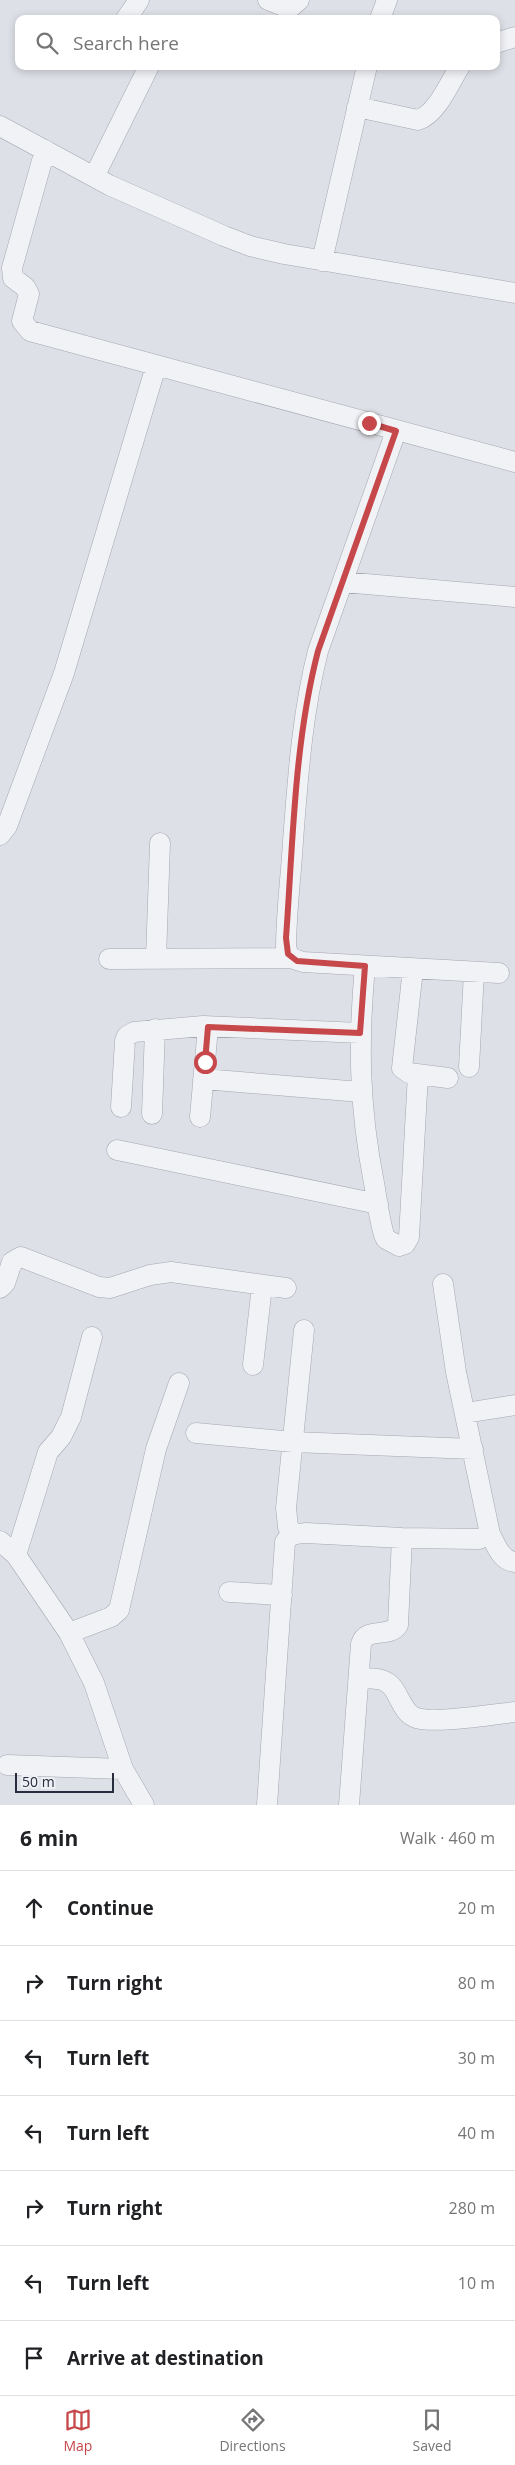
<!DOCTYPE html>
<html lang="en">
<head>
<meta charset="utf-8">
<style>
	:root { --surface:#fff; --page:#f6f6f6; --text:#202124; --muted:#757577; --line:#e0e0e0; --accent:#c7484a }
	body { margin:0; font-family:"Open Sans",sans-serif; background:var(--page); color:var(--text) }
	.scale { position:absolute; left:15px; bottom:12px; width:99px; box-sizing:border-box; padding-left:5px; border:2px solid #282d3d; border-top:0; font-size:14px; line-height:18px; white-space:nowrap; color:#282d3d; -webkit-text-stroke:4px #edeff5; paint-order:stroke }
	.stop { position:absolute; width:15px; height:15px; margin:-11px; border:4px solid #c7484a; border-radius:50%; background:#fff }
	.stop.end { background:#c7484a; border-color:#fff; box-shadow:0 1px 5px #0008 }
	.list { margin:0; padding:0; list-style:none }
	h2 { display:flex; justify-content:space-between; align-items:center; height:65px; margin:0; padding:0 20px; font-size:21px }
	h2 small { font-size:16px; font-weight:400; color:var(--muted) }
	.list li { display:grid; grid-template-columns:32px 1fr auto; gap:15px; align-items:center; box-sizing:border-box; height:75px; padding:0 20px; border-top:1px solid var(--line) }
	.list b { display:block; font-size:19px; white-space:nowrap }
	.list em { font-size:16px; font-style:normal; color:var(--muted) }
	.icon { flex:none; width:28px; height:28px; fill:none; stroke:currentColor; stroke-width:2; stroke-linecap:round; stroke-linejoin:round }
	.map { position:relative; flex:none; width:515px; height:1805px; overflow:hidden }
	.search { position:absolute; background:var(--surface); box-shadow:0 2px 8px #0003; left:15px; right:15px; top:15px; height:55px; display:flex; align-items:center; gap:12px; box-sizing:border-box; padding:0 18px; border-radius:10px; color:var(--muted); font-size:19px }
	.sheet { height:590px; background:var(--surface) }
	nav { display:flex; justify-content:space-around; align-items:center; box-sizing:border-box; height:70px; border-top:1px solid var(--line); background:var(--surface); font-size:14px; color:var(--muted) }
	nav a { display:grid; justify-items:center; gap:2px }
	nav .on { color:var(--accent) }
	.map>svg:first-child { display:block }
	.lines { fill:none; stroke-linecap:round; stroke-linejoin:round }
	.minor-casing { stroke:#a4a7b1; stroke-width:21 }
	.minor { stroke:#f1f2f6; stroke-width:20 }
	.route { stroke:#c7484a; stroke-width:6 }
</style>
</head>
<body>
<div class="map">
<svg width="515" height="1805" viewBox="0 0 515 1805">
	<rect width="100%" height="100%" fill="#dee0e7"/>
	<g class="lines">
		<defs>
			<path id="minor" d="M268,0l18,7h5l8,-7
				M126,19l13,-19
				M380,19l7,-19
				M496,43l19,-6
				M357,107l61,13c19,-6 32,-38 42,-54
				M0,126l109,59 115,51 26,10 34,8 231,39
				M45,150l-33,118 1,10 12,9 4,7 -7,27 8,10 485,131
				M94,177l55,-111
				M322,261l45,-195
				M396,431l-78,220c-16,63 -20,126 -25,190 -2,36 -7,72 -7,108l5,9 12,4 196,11
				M343,582l172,15
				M0,835l7,-9 57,-153 92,-307
				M109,959l182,-1
				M156,959l4,-116
				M365,966c-7,76 -6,141 9,217 3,17 5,35 10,52l2,4 13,7 6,-2 4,-7 9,-163
				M413,969l-11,99 7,5 39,5
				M469,1067l5,-95
				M203,1079l158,13
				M121,1107l4,-66 2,-5 7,-4 69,-6 157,7
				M152,1114l3,-85
				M200,1117l8,-90
				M117,1150l261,54
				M0,1288l5,-5 7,-21 9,-5 78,30 11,1 40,-13 21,-3 115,16
				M253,1365l9,-79
				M465,1413l50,-8
				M196,1433l97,9 180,7
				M294,1534l-6,-7 -2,-19 18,-178
				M490,1534c6,11 11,27 25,28
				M0,1541l16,14 53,78 25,50 29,86 21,36
				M16,1555l32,-103 13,-15 10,-20 21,-80
				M229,1592l53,3
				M69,1633l42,-16 8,-7 37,-161 23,-66
				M359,1678c7,0 16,0 23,2 17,5 17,30 32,37 16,8 81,-3 101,-5
				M7,1765l116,4
				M267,1805l18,-263c5,-9 12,-8 21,-9l96,5 77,1 11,-5 -34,-162 -13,-88
				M349,1805l12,-161c5,-18 28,-5 37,-19l4,-87"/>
		</defs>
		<!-- minor casing -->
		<use href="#minor" class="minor-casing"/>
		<!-- minor -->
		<use href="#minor" class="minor"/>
	</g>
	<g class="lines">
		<!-- route -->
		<path class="route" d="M205,1062l3,-35 152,6 5,-67 -68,-5 -9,-7 -2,-16c7,-96 8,-194 32,-287l78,-220 -27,-8"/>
	</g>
</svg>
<div class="scale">50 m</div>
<div class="stop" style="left:205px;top:1062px"></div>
<div class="stop end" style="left:369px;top:423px"></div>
<div class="search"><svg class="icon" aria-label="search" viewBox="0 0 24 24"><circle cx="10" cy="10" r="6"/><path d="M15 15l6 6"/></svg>Search here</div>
</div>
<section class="sheet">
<h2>6 min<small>Walk · 460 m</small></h2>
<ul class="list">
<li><svg class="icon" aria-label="ahead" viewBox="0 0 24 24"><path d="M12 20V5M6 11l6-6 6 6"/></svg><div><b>Continue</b></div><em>20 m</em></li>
<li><svg class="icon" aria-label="right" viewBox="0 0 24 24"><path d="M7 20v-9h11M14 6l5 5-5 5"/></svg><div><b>Turn right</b></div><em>80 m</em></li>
<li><svg class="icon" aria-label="left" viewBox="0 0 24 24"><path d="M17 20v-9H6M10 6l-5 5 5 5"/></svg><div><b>Turn left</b></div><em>30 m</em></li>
<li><svg class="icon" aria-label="left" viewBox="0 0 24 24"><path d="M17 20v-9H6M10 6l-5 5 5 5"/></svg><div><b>Turn left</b></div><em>40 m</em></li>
<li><svg class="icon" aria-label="right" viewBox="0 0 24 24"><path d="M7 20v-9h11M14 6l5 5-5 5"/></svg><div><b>Turn right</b></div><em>280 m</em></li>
<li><svg class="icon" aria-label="left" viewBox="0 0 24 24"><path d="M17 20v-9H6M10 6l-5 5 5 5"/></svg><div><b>Turn left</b></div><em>10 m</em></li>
<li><svg class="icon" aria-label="arrive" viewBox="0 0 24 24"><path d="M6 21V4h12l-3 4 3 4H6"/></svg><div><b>Arrive at destination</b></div></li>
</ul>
</section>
<nav>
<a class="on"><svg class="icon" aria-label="map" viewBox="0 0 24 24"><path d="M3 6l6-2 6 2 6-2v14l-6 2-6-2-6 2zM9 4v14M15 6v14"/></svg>Map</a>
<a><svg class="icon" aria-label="directions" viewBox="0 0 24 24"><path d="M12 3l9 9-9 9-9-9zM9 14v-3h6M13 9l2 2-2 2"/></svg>Directions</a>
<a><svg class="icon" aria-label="saved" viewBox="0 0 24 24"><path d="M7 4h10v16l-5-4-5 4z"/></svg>Saved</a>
</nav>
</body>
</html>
